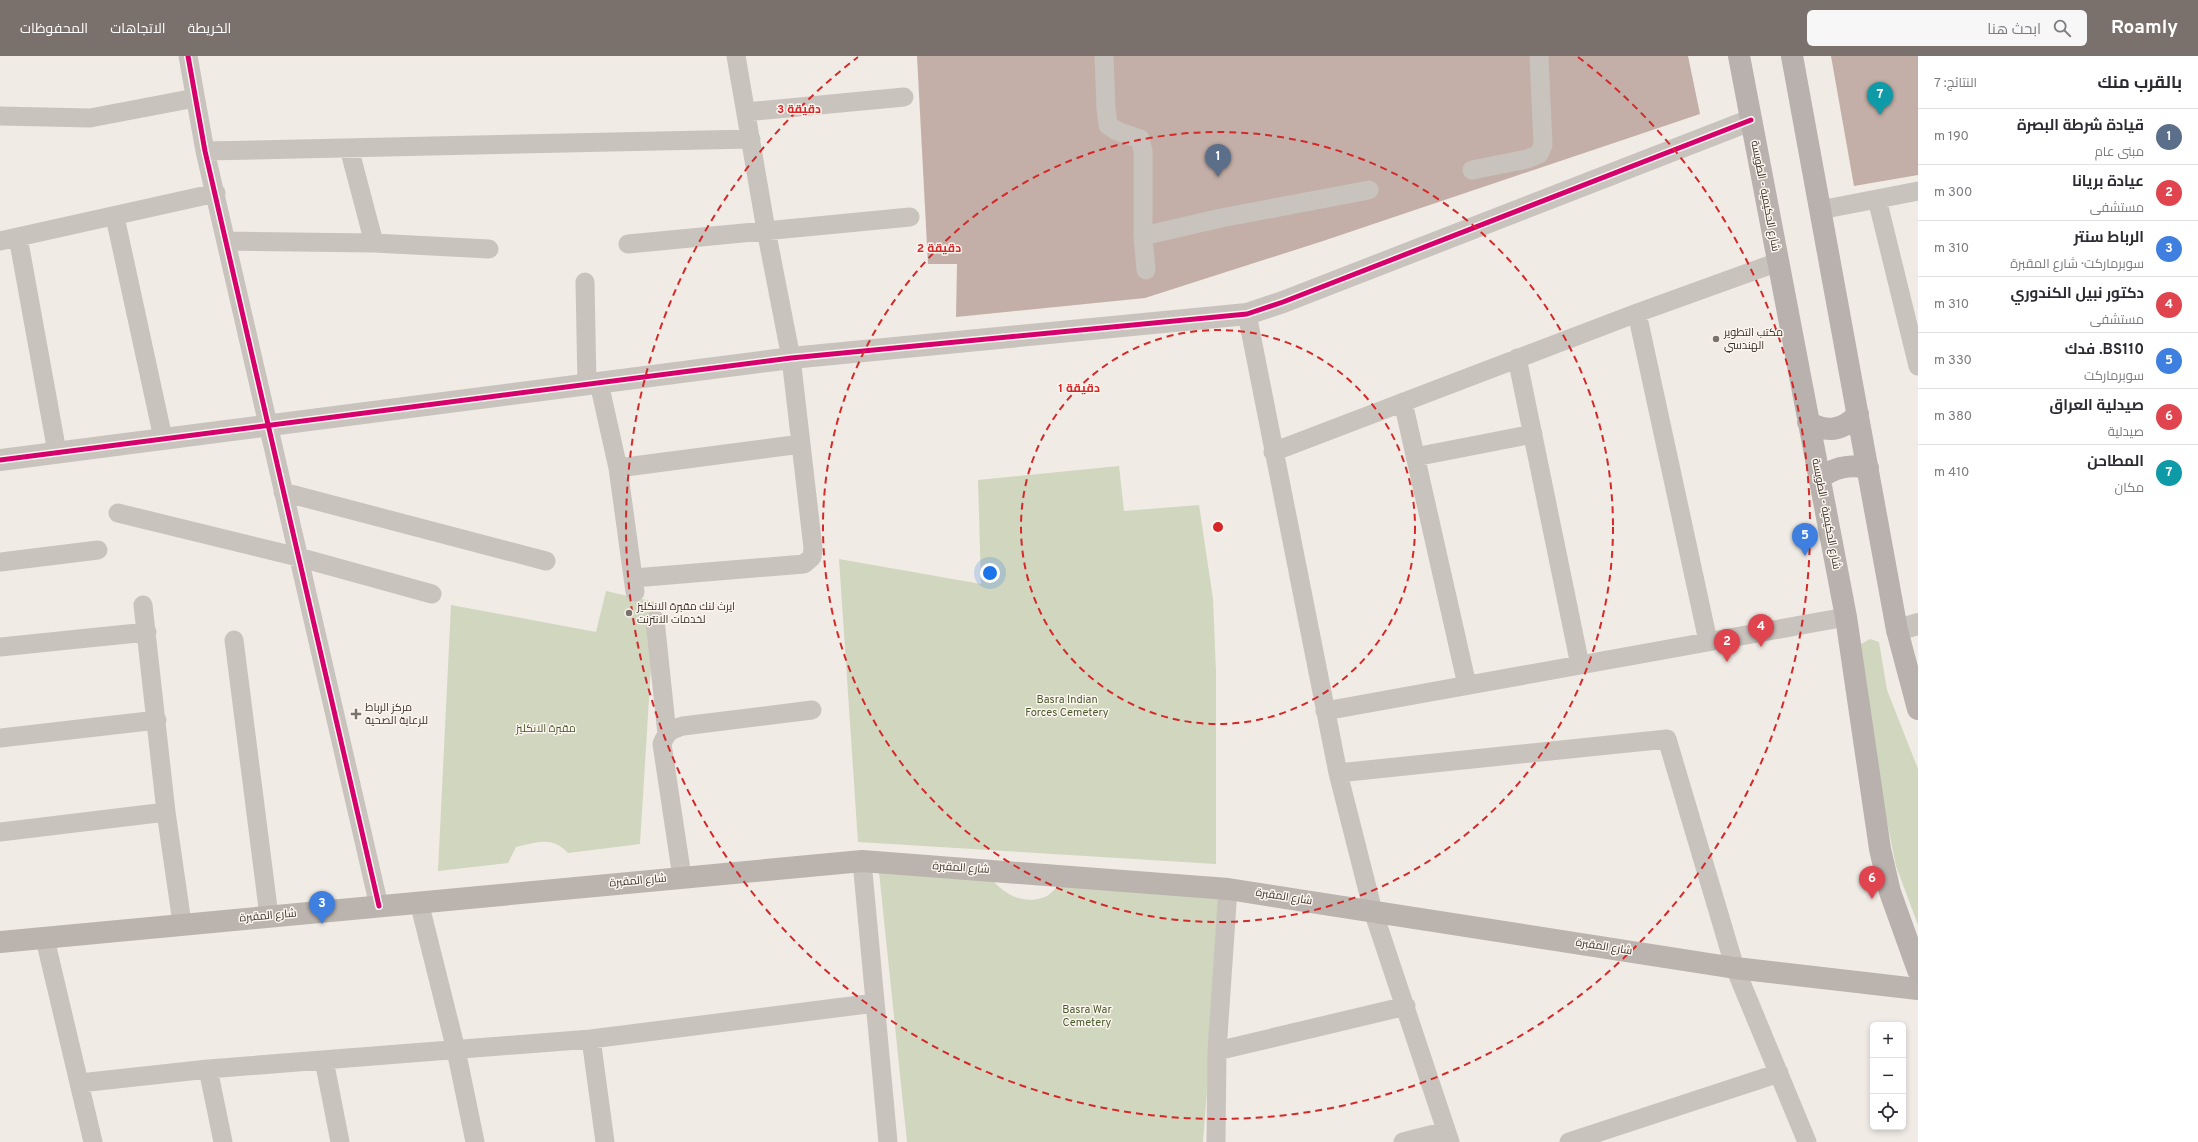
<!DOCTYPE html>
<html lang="ar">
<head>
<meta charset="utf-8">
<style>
	:root { --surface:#fff; --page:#f7f7f7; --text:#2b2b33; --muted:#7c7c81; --line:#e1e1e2; --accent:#7a716c }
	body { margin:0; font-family:Overpass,Cairo,sans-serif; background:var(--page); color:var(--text); direction:rtl }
	.controls { position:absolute; right:12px; bottom:12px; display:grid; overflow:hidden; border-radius:6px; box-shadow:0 2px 6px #0003 }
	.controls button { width:36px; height:36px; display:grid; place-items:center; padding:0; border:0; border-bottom:1px solid var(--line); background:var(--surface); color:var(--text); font:20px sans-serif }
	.you { position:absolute; left:990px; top:517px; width:14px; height:14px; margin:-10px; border:3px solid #fff; border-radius:50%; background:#1a73e8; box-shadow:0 0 0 6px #1a73e833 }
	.badge { display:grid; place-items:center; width:26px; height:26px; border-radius:50%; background:var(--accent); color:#fff; font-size:13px; font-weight:700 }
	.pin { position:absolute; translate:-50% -33px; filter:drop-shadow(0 1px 2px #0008) }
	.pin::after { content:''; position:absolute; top:21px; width:14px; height:12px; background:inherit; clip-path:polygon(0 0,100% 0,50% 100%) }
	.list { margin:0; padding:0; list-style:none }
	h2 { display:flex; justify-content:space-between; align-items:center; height:52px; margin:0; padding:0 16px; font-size:17px }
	h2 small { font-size:13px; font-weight:400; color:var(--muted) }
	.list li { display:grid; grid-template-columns:26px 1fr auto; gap:12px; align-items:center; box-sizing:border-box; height:56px; padding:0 16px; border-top:1px solid var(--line) }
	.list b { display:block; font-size:15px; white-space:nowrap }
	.list p { margin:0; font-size:13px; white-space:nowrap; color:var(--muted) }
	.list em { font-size:13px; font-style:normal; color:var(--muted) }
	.icon { flex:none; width:22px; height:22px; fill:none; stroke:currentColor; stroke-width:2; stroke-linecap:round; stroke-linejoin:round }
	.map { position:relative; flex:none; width:1918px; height:1086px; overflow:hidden; direction:ltr }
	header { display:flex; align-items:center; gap:24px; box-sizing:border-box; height:56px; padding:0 20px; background:var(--accent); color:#fff }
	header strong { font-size:19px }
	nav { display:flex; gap:22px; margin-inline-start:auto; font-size:14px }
	.search { width:280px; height:36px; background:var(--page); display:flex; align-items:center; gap:10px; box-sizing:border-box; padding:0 14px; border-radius:6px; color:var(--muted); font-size:15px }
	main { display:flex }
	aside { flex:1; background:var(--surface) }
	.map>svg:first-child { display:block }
	.green { fill:#d1d6bf }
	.building { fill:#c3afa7 }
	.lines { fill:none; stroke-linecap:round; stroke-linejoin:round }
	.minor { stroke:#c9c3be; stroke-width:19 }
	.tertiary { stroke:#c9c3be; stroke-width:22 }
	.secondary { stroke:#bab3ae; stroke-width:22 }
	.primary { stroke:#b8b1ad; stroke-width:22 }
	.cycleway-casing { stroke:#fbf5ee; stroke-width:8 }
	.cycleway { stroke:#d6006c; stroke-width:5 }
	.ring { fill:none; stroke:#d62828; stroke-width:2; stroke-dasharray:7 5 }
	.poi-dot { fill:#7a716c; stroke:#fbf5ee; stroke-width:1.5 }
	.labels { text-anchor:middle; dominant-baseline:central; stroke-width:3; stroke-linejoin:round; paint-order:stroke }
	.street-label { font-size:11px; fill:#3b302b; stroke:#fbf5ee }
	.poi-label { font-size:11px; fill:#3b302b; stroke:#fbf5ee; text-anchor:start }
	.park-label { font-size:11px; fill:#4a5a2e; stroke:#fbf5ee }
	.centre { fill:#d62828; stroke:#fbf5ee; stroke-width:2 }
	.ring-label { font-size:12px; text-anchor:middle; font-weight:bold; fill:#d62828; stroke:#fbf5ee; stroke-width:3; stroke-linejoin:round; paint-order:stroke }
</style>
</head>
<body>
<header>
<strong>Roamly</strong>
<div class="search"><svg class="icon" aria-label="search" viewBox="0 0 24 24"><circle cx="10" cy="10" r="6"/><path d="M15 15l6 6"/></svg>ابحث هنا</div>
<nav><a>الخريطة</a><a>الاتجاهات</a><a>المحفوظات</a></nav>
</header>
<main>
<aside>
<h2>بالقرب منك<small>النتائج: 7</small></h2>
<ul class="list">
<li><span class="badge" style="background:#5c6f8a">1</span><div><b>قيادة شرطة البصرة</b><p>مبنى عام</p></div><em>190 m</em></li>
<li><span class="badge" style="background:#e0444e">2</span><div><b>عيادة بريانا</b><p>مستشفى</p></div><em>300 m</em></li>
<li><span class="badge" style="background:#3f7fe0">3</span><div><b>الرباط سنتر</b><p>سوبرماركت · شارع المقبرة</p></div><em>310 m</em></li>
<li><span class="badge" style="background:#e0444e">4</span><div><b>دكتور نبيل الكندوري</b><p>مستشفى</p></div><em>310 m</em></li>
<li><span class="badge" style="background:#3f7fe0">5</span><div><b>BS110. فدك</b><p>سوبرماركت</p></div><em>330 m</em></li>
<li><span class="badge" style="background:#e0444e">6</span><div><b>صيدلية العراق</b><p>صيدلية</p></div><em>380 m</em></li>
<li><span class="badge" style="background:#0f9aa8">7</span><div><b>المطاحن</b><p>مكان</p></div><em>410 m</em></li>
</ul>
</aside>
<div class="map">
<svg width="1918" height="1086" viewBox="0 0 1918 1086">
	<rect width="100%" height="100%" fill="#f0ebe5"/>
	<!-- green -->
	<path class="green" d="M1119,410l5,45 75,-6 14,94 3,73v192l-358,-22 -19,-283 142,25 -3,-104z
		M606,535l49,11 -15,242 -72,9c-15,-17 -32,-11 -52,-6l-8,16 -70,8 13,-266 145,27z
		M1870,583l9,3 8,48 31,79v156l-22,-59 -19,-93 -16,-129z
		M879,816l113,8c14,15 31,25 53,17 5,-2 12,-10 16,-14l161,15 -19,244h-296z"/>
	<!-- building -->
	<path class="building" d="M917,0h771l12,58 -377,127 -178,57 -189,19 1,-53h-29z
		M1831,0h87v119l-64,11z"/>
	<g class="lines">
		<!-- minor -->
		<path class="minor" d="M188,0l17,95 174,755
			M1104,0l2,52 2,17 9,6 23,8 3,12v85
			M746,56l158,-15
			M0,60l90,2 105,-20
			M349,92l25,95
			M205,95l546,-12
			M1472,114l55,-11 12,-5 4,-9 -4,-89
			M1877,143l41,167
			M1820,154l98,-19
			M115,161l48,221
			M18,181l39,215
			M0,185l216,-48
			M226,185l148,2 115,6
			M628,188l282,-27
			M1146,214l-3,-34 78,-18 148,-28
			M585,226l2,102
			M1637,257l71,328
			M1247,258l91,459 35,138 77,231
			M1517,302l63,307
			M599,327l19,85 17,124
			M1403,346l64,283
			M1273,396l364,-139 141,-51
			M1415,401l118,-23
			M618,412l183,-24
			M283,436l263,69
			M118,457l180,44 134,37
			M0,506l98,-12
			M634,522l170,-14 8,-7 1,-9 -22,-190 -25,-128 -30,-174
			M143,549l23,207 16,111
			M655,564l12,114
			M234,584l35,276
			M0,591l147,-15
			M1325,655l521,-94
			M0,682l157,-18
			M1338,717l329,-34 68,229 72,174
			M0,776l166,-20
			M862,805l26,281
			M682,821l-20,-133c4,-11 9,-15 21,-18l129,-16
			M419,846l37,148 19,92
			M45,883l48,203
			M591,983l14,103
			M1217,995l189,-45
			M324,1004l16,82
			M208,1013l15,73
			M80,1027l128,-14 383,-30 284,-36
			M1216,1086l1,-91 11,-162
			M1403,1086l43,-11
			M1569,1086l210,-69"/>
		<!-- tertiary -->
		<path class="tertiary" d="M0,404l791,-102 456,-44 36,-12 468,-182
			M1897,574l21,-6"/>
		<!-- secondary -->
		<path class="secondary" d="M0,886l862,-81 366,28 507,79 183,21"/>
		<!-- primary -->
		<path class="primary" d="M1739,0l107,561 34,232 10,43 28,78
			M1792,0l105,574 21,79
			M1808,366c19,11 35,9 50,-8
			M1819,423c15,-12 30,-15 49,-11"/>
		<defs>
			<path id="cycleway" d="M188,0l17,95 174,755
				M0,404l791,-102 456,-44 36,-12 468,-182"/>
		</defs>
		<!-- cycleway casing -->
		<use href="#cycleway" class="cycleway-casing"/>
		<!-- cycleway -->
		<use href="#cycleway" class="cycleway"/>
	</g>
	<!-- distance rings -->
	<g class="ring">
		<circle cx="1218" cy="471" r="197"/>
		<circle cx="1218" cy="471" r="395"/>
		<path d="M1578 1A592 592 0 1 1 858 1"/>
	</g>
	<!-- markers -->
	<g class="poi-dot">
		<circle cx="1716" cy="283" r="4"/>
		<circle cx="629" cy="557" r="4"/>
		<path d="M354 652h4v4h4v4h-4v4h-4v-4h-4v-4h4z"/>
	</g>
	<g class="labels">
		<!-- street labels -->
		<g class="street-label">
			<text transform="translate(1765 140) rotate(79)">شارع الحكيمية - الطويسة</text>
			<text transform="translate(1826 458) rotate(79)">شارع الحكيمية - الطويسة</text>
			<text transform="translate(961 812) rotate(4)">شارع المقبرة</text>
			<text transform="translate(638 825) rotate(-5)">شارع المقبرة</text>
			<text transform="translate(1284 841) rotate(9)">شارع المقبرة</text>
			<text transform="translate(268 860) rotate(-5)">شارع المقبرة</text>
			<text transform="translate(1604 891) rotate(9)">شارع المقبرة</text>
		</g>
		<!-- poi labels -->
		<g class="poi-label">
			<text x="1724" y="277">مكتب التطوير<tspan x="1724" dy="13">الهندسي</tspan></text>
			<text x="637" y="551">ايرث لنك مقبرة الانكليز<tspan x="637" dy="13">لخدمات الانترنت</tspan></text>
			<text x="365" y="652">مركز الرباط<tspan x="365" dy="13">للرعاية الصحية</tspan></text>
		</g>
		<!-- park labels -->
		<g class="park-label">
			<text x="1067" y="644">Basra Indian<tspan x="1067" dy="13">Forces Cemetery</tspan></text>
			<text x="546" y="673">مقبرة الانكليز</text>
			<text x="1087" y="954">Basra War<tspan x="1087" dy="13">Cemetery</tspan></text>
		</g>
	</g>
	<circle cx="1218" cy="471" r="6" class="centre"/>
	<g class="ring-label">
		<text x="799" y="57">3 دقيقة</text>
		<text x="939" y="196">2 دقيقة</text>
		<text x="1079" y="336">1 دقيقة</text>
	</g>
</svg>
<div class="controls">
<button>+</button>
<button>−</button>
<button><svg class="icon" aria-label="locate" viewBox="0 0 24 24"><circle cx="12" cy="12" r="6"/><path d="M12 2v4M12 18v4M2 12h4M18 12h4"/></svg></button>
</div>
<div class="you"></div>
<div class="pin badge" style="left:1218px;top:121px;background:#5c6f8a">1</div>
<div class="pin badge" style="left:1727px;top:606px;background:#e0444e">2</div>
<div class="pin badge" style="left:322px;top:868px;background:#3f7fe0">3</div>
<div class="pin badge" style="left:1761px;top:591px;background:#e0444e">4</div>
<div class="pin badge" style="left:1805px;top:500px;background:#3f7fe0">5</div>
<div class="pin badge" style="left:1872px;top:843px;background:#e0444e">6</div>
<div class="pin badge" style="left:1880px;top:59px;background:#0f9aa8">7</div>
</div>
</main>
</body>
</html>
